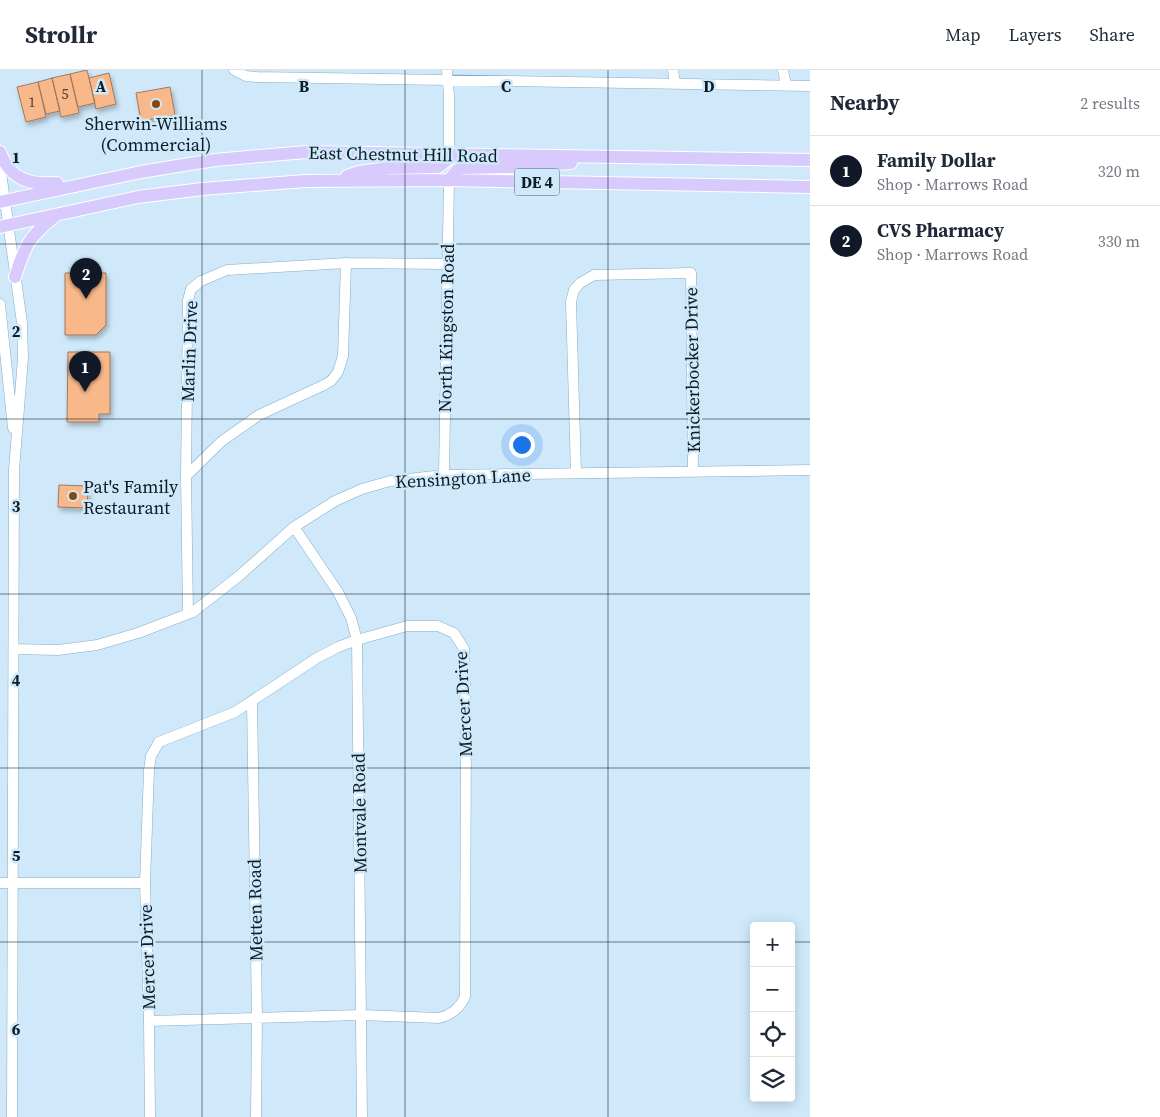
<!DOCTYPE html>
<html lang="en">
<head>
<meta charset="utf-8">
<style>
	:root { --surface:#fff; --page:#f6f6f7; --text:#1f2937; --muted:#747a83; --line:#e0e1e3; --accent:#111827 }
	body { margin:0; font-family:"Source Serif 4",serif; background:var(--page); color:var(--text) }
	.controls { position:absolute; right:15px; bottom:15px; display:grid; overflow:hidden; border-radius:5px; box-shadow:0 2px 12px #0003 }
	.controls button { width:45px; height:45px; display:grid; place-items:center; padding:0; border:0; border-bottom:1px solid var(--line); background:var(--surface); color:var(--text); font:25px sans-serif }
	.you { position:absolute; left:521px; top:374px; width:18px; height:18px; margin:-12px; border:4px solid #fff; border-radius:50%; background:#1a73e8; box-shadow:0 0 0 8px #1a73e833 }
	.badge { display:grid; place-items:center; width:32px; height:32px; border-radius:50%; background:var(--accent); color:#fff; font-size:16px; font-weight:700 }
	.pin { position:absolute; translate:-50% -41px; filter:drop-shadow(0 1px 2px #0008) }
	.pin::after { content:''; position:absolute; top:26px; width:18px; height:15px; background:inherit; clip-path:polygon(0 0,100% 0,50% 100%) }
	.list { margin:0; padding:0; list-style:none }
	h2 { display:flex; justify-content:space-between; align-items:center; height:65px; margin:0; padding:0 20px; font-size:21px }
	h2 small { font-size:16px; font-weight:400; color:var(--muted) }
	.list li { display:grid; grid-template-columns:32px 1fr auto; gap:15px; align-items:center; box-sizing:border-box; height:70px; padding:0 20px; border-top:1px solid var(--line) }
	.list b { display:block; font-size:19px; white-space:nowrap }
	.list p { margin:0; font-size:16px; white-space:nowrap; color:var(--muted) }
	.list em { font-size:16px; font-style:normal; color:var(--muted) }
	.icon { flex:none; width:28px; height:28px; fill:none; stroke:currentColor; stroke-width:2; stroke-linecap:round; stroke-linejoin:round }
	.map { position:relative; flex:none; width:810px; height:1047px; overflow:hidden }
	header { display:flex; align-items:center; gap:30px; box-sizing:border-box; height:70px; padding:0 25px; background:var(--surface); border-bottom:1px solid var(--line) }
	header strong { font-size:24px }
	nav { display:flex; gap:28px; margin-inline-start:auto; font-size:18px }
	main { display:flex }
	aside { flex:1; background:var(--surface) }
	.map>svg:first-child { display:block }
	.building { fill:#f9b88a; stroke:#9e7960; filter:url(#shadow) }
	.lines { fill:none; stroke-linecap:round; stroke-linejoin:round }
	.minor-casing { stroke:#83adc7; stroke-width:11 }
	.major-casing { stroke:#fff; stroke-width:14 }
	.minor { stroke:#fff; stroke-width:10 }
	.major { stroke:#d8cafd; stroke-width:12 }
	.grid { fill:none; stroke:#0c1c26; stroke-width:1; stroke-opacity:0.55 }
	.poi-dot { fill:#87470d; stroke:#d0e9fa; stroke-width:2 }
	.labels { text-anchor:middle; dominant-baseline:central; stroke-width:5; stroke-linejoin:round; paint-order:stroke }
	.number-label { font-size:15px; fill:#47433f }
	.shield { fill:#d0e9fa; stroke:#475a66; stroke-width:1 }
	.shield-label { font-size:16px; font-weight:bold; fill:#0c1c26 }
	.poi-label { font-size:18px; fill:#0c1c26; stroke:#d0e9fa }
	.street-label { font-size:18px; fill:#0c1c26; stroke:#d0e9fa }
	.grid-label { font-size:16px; text-anchor:middle; font-weight:bold; fill:#0c1c26; stroke:#d0e9fa; stroke-width:5; stroke-linejoin:round; paint-order:stroke }
</style>
</head>
<body>
<header>
<strong>Strollr</strong>
<nav><a>Map</a><a>Layers</a><a>Share</a></nav>
</header>
<main>
<div class="map">
<svg width="810" height="1047" viewBox="0 0 810 1047">
	<defs>
		<filter id="shadow"><feDropShadow dx="2" dy="3.5" stdDeviation="2.5" flood-color="#0004"/></filter>
	</defs>
	<rect width="100%" height="100%" fill="#d0e9fa"/>
	<!-- building -->
	<path class="building" d="M87,0l8,33 -17,4 -8,-33z
		M109,3l7,31 -20,5 -7,-31z
		M70,4l9,39 -18,4 -9,-39z
		M52,8l8,33 -14,3 -8,-32z
		M38,12l8,35 -20,5 -9,-35z
		M170,17l5,28 -34,6 -5,-28z
		M65,203h41v52l-10,10h-31z
		M68,282h42v62h-11v8h-32z
		M59,415l29,1 -1,22 -29,-1z"/>
	<g class="lines">
		<defs>
			<path id="minor" d="M234,0l12,6 11,1 553,9
				M447,0l2,26v58
				M673,0l2,13
				M783,0l3,15
				M0,95l22,158 1,35 -9,112 -2,647
				M0,234l13,124
				M576,403l-5,-171 3,-12 6,-7 14,-8 97,-2 2,199
				M444,405l5,-295
				M186,406l36,-35 37,-26 65,-30 7,-4 7,-9 5,-16 3,-93
				M294,457l44,65 13,26 6,22 5,477
				M188,544l-2,-138 2,-176 3,-11 10,-8 26,-11 119,-7 101,1
				M14,579l44,1 39,-5 41,-12 55,-21 46,-36 55,-49 41,-26 27,-12 28,-8 54,-6 366,-5
				M252,632l5,316 -1,99
				M0,813h145
				M149,951l212,-6 78,3c12,-3 21,-10 26,-21l1,-273 -2,-75 -10,-16 -16,-7h-31l-50,14 -19,7 -21,11 -82,54 -76,30 -8,14 -2,14 -4,113 4,138 1,96"/>
			<path id="major" d="M0,82c10,28 30,33 57,31
				M347,106l12,-4 30,-4 49,-1 8,-6 3,-7
				M449,110l8,-10 5,-2 54,-1 55,-4
				M0,132l141,-30 48,-8 26,-4 91,-8 504,8
				M0,157l138,-30 64,-8 103,-8 144,-1 361,7
				M15,207c10,-32 14,-40 40,-61"/>
		</defs>
		<!-- minor casing -->
		<use href="#minor" class="minor-casing"/>
		<!-- major casing -->
		<use href="#major" class="major-casing"/>
		<!-- minor -->
		<use href="#minor" class="minor"/>
		<!-- major -->
		<use href="#major" class="major"/>
	</g>
	<!-- grid -->
	<path class="grid" d="M202,0v1047M405,0v1047M608,0v1047M0,174h810M0,349h810M0,524h810M0,698h810M0,872h754M791,872h19"/>
	<!-- markers -->
	<g class="poi-dot">
		<circle cx="156" cy="34" r="5"/>
		<circle cx="73" cy="426" r="5"/>
	</g>
	<g class="labels">
		<!-- number labels -->
		<g class="number-label">
			<text x="65" y="23">5</text>
			<text x="32" y="31">1</text>
		</g>
		<!-- shield labels -->
		<rect class="shield" x="514.5" y="98.5" width="45" height="27" rx="4"/>
		<g class="shield-label">
			<text x="537" y="112">DE 4</text>
		</g>
		<!-- poi labels -->
		<g class="poi-label">
			<text x="156" y="53">Sherwin-Williams<tspan x="156" dy="21">(Commercial)</tspan></text>
			<text x="83" y="416" text-anchor="start">Pat's Family<tspan x="83" dy="21">Restaurant</tspan></text>
		</g>
		<!-- street labels -->
		<g class="street-label">
			<text transform="translate(403 84) rotate(1)">East Chestnut Hill Road</text>
			<text transform="translate(446 258) rotate(-89)">North Kingston Road</text>
			<text transform="translate(189 281) rotate(-88)">Marlin Drive</text>
			<text transform="translate(692 300) rotate(-91)">Knickerbocker Drive</text>
			<text transform="translate(463 408) rotate(-3)">Kensington Lane</text>
			<text transform="translate(463 634) rotate(-93)">Mercer Drive</text>
			<text transform="translate(359 743) rotate(-91)">Montvale Road</text>
			<text transform="translate(255 840) rotate(-91)">Metten Road</text>
			<text transform="translate(147 887) rotate(-92)">Mercer Drive</text>
		</g>
	</g>
	<g class="grid-label">
		<text x="101" y="22">A</text>
		<text x="304" y="22">B</text>
		<text x="506" y="22">C</text>
		<text x="709" y="22">D</text>
		<text x="16" y="93">1</text>
		<text x="16" y="267">2</text>
		<text x="16" y="442">3</text>
		<text x="16" y="616">4</text>
		<text x="16" y="791">5</text>
		<text x="16" y="965">6</text>
	</g>
</svg>
<div class="controls">
<button>+</button>
<button>−</button>
<button><svg class="icon" aria-label="locate" viewBox="0 0 24 24"><circle cx="12" cy="12" r="6"/><path d="M12 2v4M12 18v4M2 12h4M18 12h4"/></svg></button>
<button><svg class="icon" aria-label="layers" viewBox="0 0 24 24"><path d="M12 4l9 5-9 5-9-5zM3 14l9 5 9-5"/></svg></button>
</div>
<div class="you"></div>
<div class="pin badge" style="left:85px;top:322px">1</div>
<div class="pin badge" style="left:86px;top:229px">2</div>
</div>
<aside>
<h2>Nearby<small>2 results</small></h2>
<ul class="list">
<li><span class="badge">1</span><div><b>Family Dollar</b><p>Shop · Marrows Road</p></div><em>320 m</em></li>
<li><span class="badge">2</span><div><b>CVS Pharmacy</b><p>Shop · Marrows Road</p></div><em>330 m</em></li>
</ul>
</aside>
</main>
</body>
</html>
